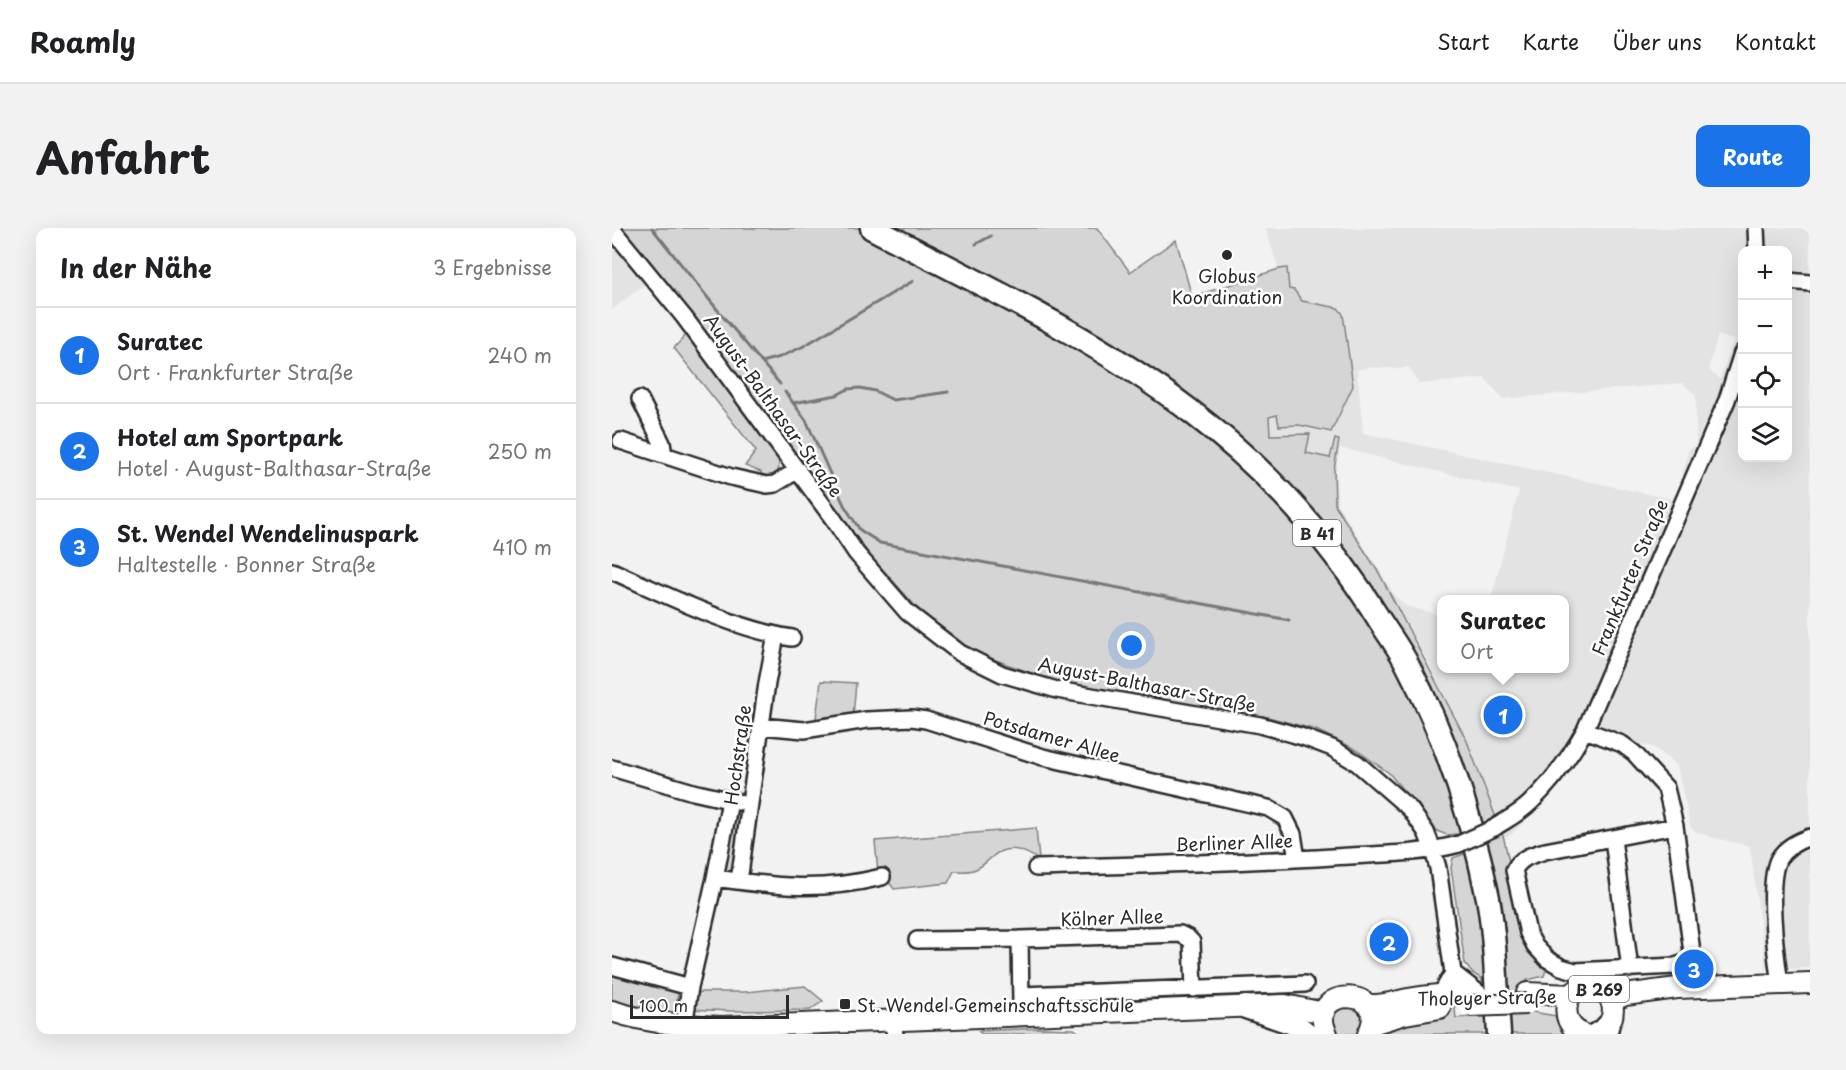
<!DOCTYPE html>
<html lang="de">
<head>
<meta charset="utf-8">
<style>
	:root { --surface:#fff; --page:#f2f2f2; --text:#202124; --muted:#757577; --line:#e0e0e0; --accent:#1a73e8 }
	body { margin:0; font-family:"Playpen Sans",sans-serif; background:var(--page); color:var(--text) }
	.controls { position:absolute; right:18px; top:18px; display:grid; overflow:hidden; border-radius:12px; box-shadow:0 6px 24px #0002 }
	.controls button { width:54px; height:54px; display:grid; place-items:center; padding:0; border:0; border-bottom:2px solid var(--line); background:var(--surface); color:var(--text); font:30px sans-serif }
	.scale { position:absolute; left:18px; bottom:15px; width:159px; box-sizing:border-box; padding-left:6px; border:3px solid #2b2b2b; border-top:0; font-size:16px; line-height:21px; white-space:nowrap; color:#2b2b2b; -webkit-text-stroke:4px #fff; paint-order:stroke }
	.you { position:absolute; left:520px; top:418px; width:21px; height:21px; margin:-15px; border:4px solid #fff; border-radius:50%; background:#1a73e8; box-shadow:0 0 0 9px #1a73e833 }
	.badge { display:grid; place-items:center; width:39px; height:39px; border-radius:50%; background:var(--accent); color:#fff; font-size:20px; font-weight:700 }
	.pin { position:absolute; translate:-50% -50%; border:3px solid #fff; box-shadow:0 2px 6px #0006 }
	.popup { position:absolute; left:825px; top:367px; width:132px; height:78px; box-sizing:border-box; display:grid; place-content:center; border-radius:12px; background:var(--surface); filter:drop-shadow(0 2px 4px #0005); font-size:20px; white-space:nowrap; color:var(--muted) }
	.popup b { font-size:22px; color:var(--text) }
	.popup::after { content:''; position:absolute; left:50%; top:100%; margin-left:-12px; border:12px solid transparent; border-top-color:var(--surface) }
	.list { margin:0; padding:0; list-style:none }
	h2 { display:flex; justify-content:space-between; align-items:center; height:78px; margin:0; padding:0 24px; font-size:26px }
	h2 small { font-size:20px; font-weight:400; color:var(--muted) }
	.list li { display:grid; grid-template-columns:39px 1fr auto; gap:18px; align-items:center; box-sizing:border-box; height:96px; padding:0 24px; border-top:2px solid var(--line) }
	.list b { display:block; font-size:22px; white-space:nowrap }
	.list p { margin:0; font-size:20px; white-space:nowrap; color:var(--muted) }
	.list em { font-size:20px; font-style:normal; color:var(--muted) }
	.icon { flex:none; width:33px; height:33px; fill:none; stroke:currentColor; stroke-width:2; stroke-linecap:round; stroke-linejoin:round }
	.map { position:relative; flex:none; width:1198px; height:806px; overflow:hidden; border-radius:12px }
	header { display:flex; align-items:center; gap:36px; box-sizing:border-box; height:84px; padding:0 30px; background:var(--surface); border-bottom:2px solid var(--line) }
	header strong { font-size:28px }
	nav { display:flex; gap:33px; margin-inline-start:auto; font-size:21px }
	.intro { display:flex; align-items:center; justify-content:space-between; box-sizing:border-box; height:144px; padding:0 36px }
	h1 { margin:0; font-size:42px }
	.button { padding:15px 27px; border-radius:12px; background:var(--accent); color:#fff; font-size:21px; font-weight:700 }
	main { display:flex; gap:36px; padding:0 36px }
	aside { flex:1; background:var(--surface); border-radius:12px; box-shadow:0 6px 24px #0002 }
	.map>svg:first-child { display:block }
	.built { fill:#e3e3e3; fill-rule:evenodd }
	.green { fill:#d5d5d5; stroke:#808080; stroke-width:1.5 }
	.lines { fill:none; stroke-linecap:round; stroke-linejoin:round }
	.stream { stroke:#787878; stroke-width:3 }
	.minor-casing { stroke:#2b2b2b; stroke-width:20 }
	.major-casing { stroke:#2b2b2b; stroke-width:24 }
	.highway-casing { stroke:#2b2b2b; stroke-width:27 }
	.minor { stroke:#fff; stroke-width:15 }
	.major { stroke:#fff; stroke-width:20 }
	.highway { stroke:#fff; stroke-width:22 }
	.minor-bridge-casing { stroke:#2b2b2b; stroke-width:20; stroke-linecap:butt }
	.major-bridge-casing { stroke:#2b2b2b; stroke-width:24; stroke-linecap:butt }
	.minor-bridge { stroke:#fff; stroke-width:15 }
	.major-bridge { stroke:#fff; stroke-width:20 }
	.poi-dot { fill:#2b2b2b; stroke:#fff; stroke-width:2 }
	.labels { text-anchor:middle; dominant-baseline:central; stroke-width:5; stroke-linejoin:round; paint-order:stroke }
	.shield { fill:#fff; stroke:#6b6b6b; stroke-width:1.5 }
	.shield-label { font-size:16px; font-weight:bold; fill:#2b2b2b }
	.poi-label { font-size:18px; fill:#2b2b2b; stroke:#fff }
	.street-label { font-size:18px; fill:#2b2b2b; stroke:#fff }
</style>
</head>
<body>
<header>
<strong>Roamly</strong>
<nav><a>Start</a><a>Karte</a><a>Über uns</a><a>Kontakt</a></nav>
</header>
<div class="intro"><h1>Anfahrt</h1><a class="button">Route</a></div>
<main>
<aside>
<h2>In der Nähe<small>3 Ergebnisse</small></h2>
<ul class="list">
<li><span class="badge">1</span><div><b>Suratec</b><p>Ort · Frankfurter Straße</p></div><em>240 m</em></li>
<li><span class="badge">2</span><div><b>Hotel am Sportpark</b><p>Hotel · August-Balthasar-Straße</p></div><em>250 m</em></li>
<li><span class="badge">3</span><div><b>St. Wendel Wendelinuspark</b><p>Haltestelle · Bonner Straße</p></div><em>410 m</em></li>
</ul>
</aside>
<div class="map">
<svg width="1198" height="806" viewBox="0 0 1198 806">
	<rect width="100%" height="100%" fill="#f2f2f2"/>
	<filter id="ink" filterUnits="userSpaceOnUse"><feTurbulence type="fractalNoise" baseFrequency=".0167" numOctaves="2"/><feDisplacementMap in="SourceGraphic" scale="12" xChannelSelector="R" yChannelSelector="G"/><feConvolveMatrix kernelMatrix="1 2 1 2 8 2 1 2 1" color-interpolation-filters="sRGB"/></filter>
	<g filter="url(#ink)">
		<!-- built -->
		<path class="built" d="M485,0l33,44 46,-32 16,57 87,-28 -14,-41h545v740l-44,2 -16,-124 -40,-9 -19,-8 -14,-63 -22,-18 -66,-19 -29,54 -48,51 -8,5 -37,-98 -45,-89 -43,-79 -44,-68 -1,-35 5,-30 -4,-1 -4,19 -25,-5 4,-19 -40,1 -65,-53zM1130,22h46v208h-46zM1106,107l16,5 -14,39 -10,-8 -1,-4zM756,139l30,2 11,-2 10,17 66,-6 18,21 179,-16 14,12v50l-7,4 -13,51 -313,-67 -6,-63zM728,220l179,43 -28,108 73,1v68h-122l-1,-53 -35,-9 -10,-9 -59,-93 -1,-35z
			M0,1l40,49 -40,32z"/>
		<!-- green -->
		<path class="green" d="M0,0h485l33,44 46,-32 16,57 87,-28 8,-1 2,21 5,1 8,11 36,7 5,6 10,72 -22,46 -32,-7 -20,1 -2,-11 -8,2 1,18 40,-1 -4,19 24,5 5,-19 4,1 -5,30 1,35 44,68 88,168 37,98 20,93 22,38 -2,6 -17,4v31l29,5 15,18h-270l-4,-34 156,-9 3,27 27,-2 -1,-37 -10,-6 -7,-9 -14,-96 2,-10 11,-4 -7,-20 -10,1 -10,-4 -48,-58 -34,-24 -39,-19 -48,-13 -212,-35 -85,-31 -53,-42 -50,-56 -63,-88z
			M75,106l91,125 1,7 -2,9 -7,4h-7l-2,-7 -16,-6 11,-15 -82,-103z
			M209,453l35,2 -3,33 -38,9z
			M123,580h7l-9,65 -5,2 -8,-3z
			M424,600l3,32c-15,-10 -32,-17 -47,-3 -6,5 -11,11 -19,13 -6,2 -13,1 -19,1l-6,12 -54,6 -9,-12 -7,-4 -3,-32z
			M0,743l61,17 5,6 -4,23 -62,-12z
			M193,758l18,15 -13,9 -79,1 -43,-2 3,-13 10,-4h45z
			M429,800l33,1 7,5h-99l-4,-3z"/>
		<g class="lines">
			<!-- stream -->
			<path class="stream" d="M40,0l68,85 60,71
				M364,16l15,-8
				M170,128l20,-9 111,-66
				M149,134l19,-5
				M173,164l21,28 38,85 16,25 20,13 409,77
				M181,175l44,-8 11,-6 12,-1 15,3 18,9 55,-8"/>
			<defs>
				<path id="minor" d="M1144,0l1,22
					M0,1l72,88 150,203 22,33 51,59 53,41 42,21 55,16 203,35 43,12 29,11 25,15 53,46 16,23 7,18 5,18 15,105 -12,21
					M1176,53l22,2
					M28,171l22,44 2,12
					M9,213l110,36 36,8 8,-1 23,-14
					M0,343c54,24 122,58 180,67
					M149,498l43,4 63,-10 45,-2 14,2 117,37 225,51 17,10 8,16 4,25
					M973,502l37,14 12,9 32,35 9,38 17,126 -2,6 -5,5 -10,3 -100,5 -14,-4 -14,-8 -12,-13 -7,-13 -14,-63c7,-13 18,-15 31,-19l130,-25
					M0,540l81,24 45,10
					M882,600c12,-8 26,-15 36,-25 22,-21 40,-46 55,-73l142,-330 15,-47
					M1001,611l17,130
					M424,640c99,-3 198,-5 296,-11 42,-3 87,-2 127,-13
					M103,650c63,9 105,14 167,-1
					M127,653l28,-198 9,-48
					M408,711l160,-5 8,4 4,4 2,47
					M305,712l103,-1 1,66
					M0,738l78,21
					M841,745l27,21
					M1168,756c-4,-27 -14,-104 -1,-126 7,-11 19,-17 31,-21
					M410,767l283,-11
					M279,791l4,15
					M72,798l6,-39 25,-109 15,-77"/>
				<path id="major" d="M915,765l44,2
					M1000,773l13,-6 52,-7 133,-5
					M755,777c15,1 27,-3 41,-6 21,-4 41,-5 61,-5
					M0,783c36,12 73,15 110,16l563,-22 39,8
					M760,796l33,-10 35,-6
					M715,806c-24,-50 67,-48 41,0
					M971,806c-25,-9 -21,-48 7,-47 28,1 31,39 5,47"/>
				<path id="highway" d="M260,0c108,56 220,108 317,182 77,58 143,132 193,214 9,14 19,27 26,42 38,72 64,152 80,232 8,44 8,91 11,136
					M634,779l47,16 14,11
					M993,806l2,-7"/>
			</defs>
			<!-- minor casing -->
			<use href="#minor" class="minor-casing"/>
			<!-- major casing -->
			<use href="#major" class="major-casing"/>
			<!-- highway casing -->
			<use href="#highway" class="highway-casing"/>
			<!-- minor -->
			<use href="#minor" class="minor"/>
			<!-- major -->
			<use href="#major" class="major"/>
			<!-- highway -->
			<use href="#highway" class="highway"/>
			<defs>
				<path id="minor-bridge" d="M847,616l35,-16"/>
				<path id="major-bridge" d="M857,778l58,-2"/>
			</defs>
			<!-- minor-bridge casing -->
			<use href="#minor-bridge" class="minor-bridge-casing"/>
			<!-- major-bridge casing -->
			<use href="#major-bridge" class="major-bridge-casing"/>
			<!-- minor-bridge -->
			<use href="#minor-bridge" class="minor-bridge"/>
			<!-- major-bridge -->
			<use href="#major-bridge" class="major-bridge"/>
		</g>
	</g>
	<!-- markers -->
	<g class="poi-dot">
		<circle cx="615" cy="27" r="6"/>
		<rect x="227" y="770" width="12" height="12" rx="3"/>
	</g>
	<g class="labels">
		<!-- shield labels -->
		<g class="shield">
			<rect x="681" y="292" width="48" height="26" rx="4.5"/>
			<rect x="957" y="748" width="60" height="26" rx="4.5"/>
		</g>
		<g class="shield-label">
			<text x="705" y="305">B 41</text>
			<text x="987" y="761">B 269</text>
		</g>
		<!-- poi labels -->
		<g class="poi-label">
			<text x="615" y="47">Globus<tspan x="615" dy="21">Koordination</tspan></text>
			<text x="245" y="776" text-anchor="start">St. Wendel Gemeinschaftsschule</text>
		</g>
		<!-- street labels -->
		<g class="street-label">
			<text transform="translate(162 177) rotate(54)">August-Balthasar-Straße</text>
			<text transform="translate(1017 349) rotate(-67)">Frankfurter Straße</text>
			<text transform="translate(535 456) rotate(11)">August-Balthasar-Straße</text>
			<text transform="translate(440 508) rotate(16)">Potsdamer Allee</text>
			<text transform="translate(125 527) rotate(-82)">Hochstraße</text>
			<text transform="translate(622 614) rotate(-2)">Berliner Allee</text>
			<text transform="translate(500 689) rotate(-2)">Kölner Allee</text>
			<text transform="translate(875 769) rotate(-1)">Tholeyer Straße</text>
		</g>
	</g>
</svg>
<div class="controls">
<button>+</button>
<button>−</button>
<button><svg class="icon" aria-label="locate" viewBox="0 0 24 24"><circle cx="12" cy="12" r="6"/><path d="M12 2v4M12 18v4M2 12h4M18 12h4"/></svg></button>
<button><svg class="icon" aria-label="layers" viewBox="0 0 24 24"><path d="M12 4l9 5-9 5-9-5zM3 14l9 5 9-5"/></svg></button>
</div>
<div class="scale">100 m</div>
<div class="you"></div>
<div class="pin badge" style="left:891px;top:487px">1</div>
<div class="popup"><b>Suratec</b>Ort</div>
<div class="pin badge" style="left:777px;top:714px">2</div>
<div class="pin badge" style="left:1082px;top:741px">3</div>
</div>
</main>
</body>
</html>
